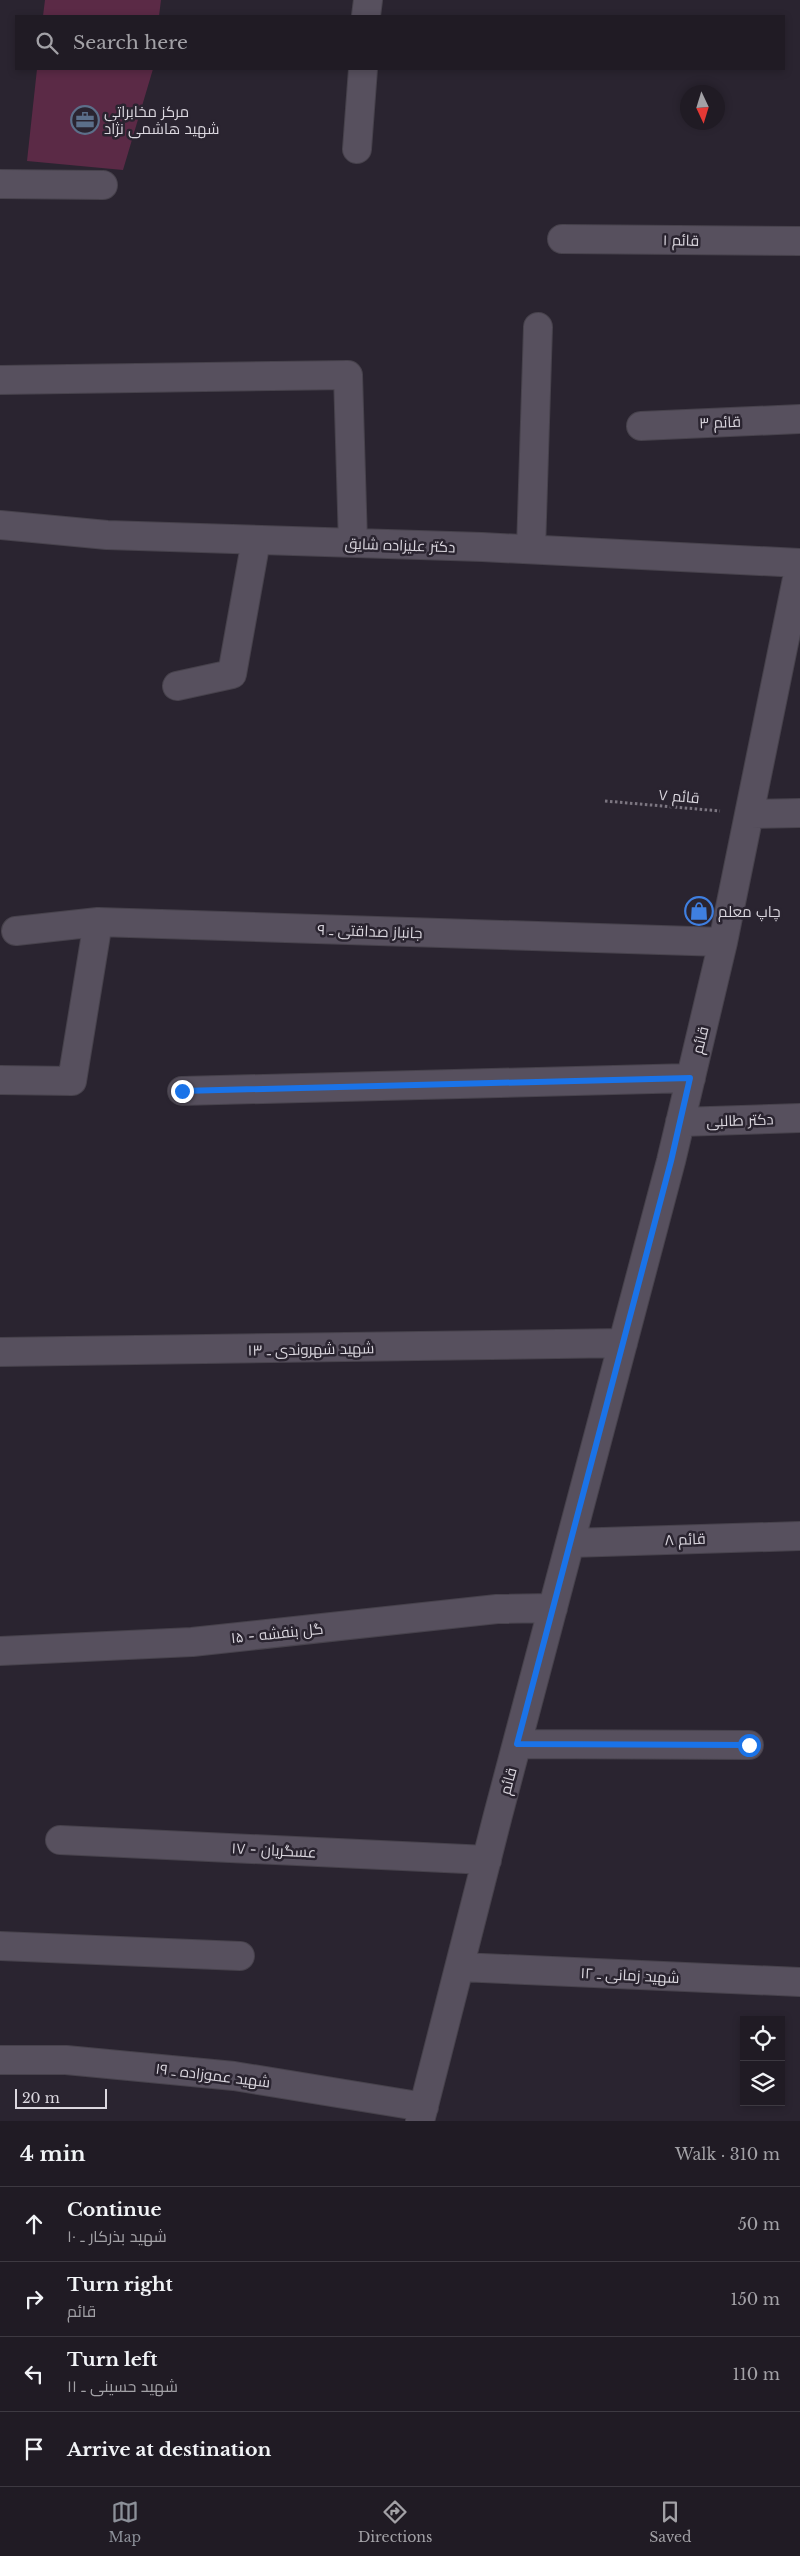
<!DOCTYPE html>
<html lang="en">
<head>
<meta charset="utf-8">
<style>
	:root { --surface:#201b24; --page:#2d2831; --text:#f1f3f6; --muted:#a2a1a6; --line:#3d3941; --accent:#8c9099 }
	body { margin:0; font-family:"Libre Baskerville",Cairo,serif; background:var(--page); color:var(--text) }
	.controls { position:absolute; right:15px; bottom:15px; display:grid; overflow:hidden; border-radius:0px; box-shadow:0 2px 8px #0003 }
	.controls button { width:45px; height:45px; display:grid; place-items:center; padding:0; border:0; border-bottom:1px solid var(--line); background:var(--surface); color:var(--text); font:25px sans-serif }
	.compass { position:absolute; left:680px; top:85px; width:45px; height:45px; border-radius:50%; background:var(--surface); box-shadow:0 2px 8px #0003; rotate:176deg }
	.scale { position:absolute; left:15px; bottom:12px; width:92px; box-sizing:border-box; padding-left:5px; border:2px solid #dbd7df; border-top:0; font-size:14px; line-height:18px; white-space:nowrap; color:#dbd7df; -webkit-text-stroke:4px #2a2430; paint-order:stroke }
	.stop { position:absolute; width:15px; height:15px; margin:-11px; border:4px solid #1a73e8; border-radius:50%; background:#fff }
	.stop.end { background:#1a73e8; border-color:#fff; box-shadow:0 1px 5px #0008 }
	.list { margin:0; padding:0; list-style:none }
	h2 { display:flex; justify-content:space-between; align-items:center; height:65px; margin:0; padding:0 20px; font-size:21px }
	h2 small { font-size:16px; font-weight:400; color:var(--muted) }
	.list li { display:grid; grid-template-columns:32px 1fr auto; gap:15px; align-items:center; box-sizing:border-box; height:75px; padding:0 20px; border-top:1px solid var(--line) }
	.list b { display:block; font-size:19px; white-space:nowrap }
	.list p { margin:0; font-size:16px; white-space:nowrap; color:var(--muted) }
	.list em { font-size:16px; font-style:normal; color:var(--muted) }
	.icon { flex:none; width:28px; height:28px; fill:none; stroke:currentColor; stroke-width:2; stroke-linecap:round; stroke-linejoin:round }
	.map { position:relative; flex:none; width:800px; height:2121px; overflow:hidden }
	.search { position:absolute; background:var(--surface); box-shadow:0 2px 8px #0003; left:15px; right:15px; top:15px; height:55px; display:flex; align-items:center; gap:12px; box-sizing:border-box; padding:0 18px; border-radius:0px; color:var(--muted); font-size:19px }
	.sheet { height:365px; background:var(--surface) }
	nav { display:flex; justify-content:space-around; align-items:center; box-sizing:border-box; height:70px; border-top:1px solid var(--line); background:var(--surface); font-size:14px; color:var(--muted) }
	nav a { display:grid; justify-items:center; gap:2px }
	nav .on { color:var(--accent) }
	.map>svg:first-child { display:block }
	.building { fill:#5b2a46 }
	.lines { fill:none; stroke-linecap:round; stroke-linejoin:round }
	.minor-casing { stroke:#47424c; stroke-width:30 }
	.path { stroke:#7c7681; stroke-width:3; stroke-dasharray:2.5 2.5; stroke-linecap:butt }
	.minor { stroke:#57505e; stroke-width:28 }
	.route { stroke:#1a73e8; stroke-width:6 }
	.labels { text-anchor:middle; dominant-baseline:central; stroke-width:5; stroke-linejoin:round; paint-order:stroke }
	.poi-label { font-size:15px; fill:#dbd7df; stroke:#2a2430; text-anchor:start }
	.street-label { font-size:15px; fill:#dbd7df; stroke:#2a2430 }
</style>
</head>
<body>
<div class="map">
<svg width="800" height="2121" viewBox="0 0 800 2121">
	<rect width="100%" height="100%" fill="#2a2430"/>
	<!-- building -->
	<path class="building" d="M45,0h116l-2,16h-116z
		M37,69h116l-30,101 -96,-9z"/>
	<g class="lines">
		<defs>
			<path id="minor" d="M366,16l2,-16
				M357,149l6,-80
				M0,184l103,1
				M562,239l238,2
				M0,380l348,-5 5,168
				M641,426l159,-7
				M0,525l107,10 375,12 318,16
				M531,549l7,-222
				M177,686l55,-12 24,-134
				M751,814l49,-1
				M16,931l82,-9 625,20
				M0,1080l72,1 26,-159
				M182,1091l509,-13
				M680,1122l120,-4
				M0,1352l623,-9
				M570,1543l230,-7
				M0,1651l192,-9 305,-33 56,-1
				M517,1744l232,1
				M60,1840l427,20
				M0,1946l240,10
				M460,1967l340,15
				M0,2060h66l168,16 190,31
				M420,2121l78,-306 173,-654 52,-219 77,-378"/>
		</defs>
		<!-- minor casing -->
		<use href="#minor" class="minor-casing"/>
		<!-- path -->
		<path class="path" d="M605,801l115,10"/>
		<!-- minor -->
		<use href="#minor" class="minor"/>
	</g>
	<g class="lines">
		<!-- route -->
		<path class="route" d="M182,1091l508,-13 -19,83 -154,583 232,1"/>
	</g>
	<!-- icons -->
	<defs>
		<symbol id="office-ring" viewBox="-11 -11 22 22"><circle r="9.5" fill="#2a2430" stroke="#5c6f8a" stroke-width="1.5"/><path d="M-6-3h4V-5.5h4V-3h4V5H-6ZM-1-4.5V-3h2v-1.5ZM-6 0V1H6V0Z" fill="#5c6f8a"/></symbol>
		<symbol id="shop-ring" viewBox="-11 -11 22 22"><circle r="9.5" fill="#2a2430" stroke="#3f7fe0" stroke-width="1.5"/><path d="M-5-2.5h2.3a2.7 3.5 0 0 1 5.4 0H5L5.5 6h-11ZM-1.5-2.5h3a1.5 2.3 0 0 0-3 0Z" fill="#3f7fe0"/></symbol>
	</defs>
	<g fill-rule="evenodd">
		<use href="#office-ring" x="69" y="104" width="32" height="32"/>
		<use href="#shop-ring" x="683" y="895" width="32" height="32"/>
	</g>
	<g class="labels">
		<!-- poi labels -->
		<g class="poi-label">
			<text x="104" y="111">مرکز مخابراتی<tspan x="104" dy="17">شهید هاشمی نژاد</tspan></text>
			<text x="718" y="911">چاپ معلم</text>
		</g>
		<!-- street labels -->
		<g class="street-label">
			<text transform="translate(681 240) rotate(1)">قائم ۱</text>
			<text transform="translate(720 422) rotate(-2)">قائم ۳</text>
			<text transform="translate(400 545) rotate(2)">دکتر علیزاده شایق</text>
			<text transform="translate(679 796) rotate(5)">قائم ۷</text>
			<text transform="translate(370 931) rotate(2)">جانباز صداقتی ـ ۹</text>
			<text transform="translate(700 1040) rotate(-76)">قائم</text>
			<text transform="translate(740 1120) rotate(-2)">دکتر طالبی</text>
			<text transform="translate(311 1349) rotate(-1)">شهید شهروندی ـ ۱۳</text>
			<text transform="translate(685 1539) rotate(-2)">قائم ۸</text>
			<text transform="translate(277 1633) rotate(-6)">گل بنفشه - ۱۵</text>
			<text transform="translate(508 1781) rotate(-75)">قائم</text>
			<text transform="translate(274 1850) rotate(3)">عسگریان - ۱۷</text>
			<text transform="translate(630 1975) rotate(3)">شهید زمانی ـ ۱۲</text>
			<text transform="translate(213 2075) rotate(7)">شهید عموزاده ـ ۱۹</text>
		</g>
	</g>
</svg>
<div class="controls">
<button><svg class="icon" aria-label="locate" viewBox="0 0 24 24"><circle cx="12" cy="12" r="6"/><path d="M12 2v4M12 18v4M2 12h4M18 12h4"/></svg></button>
<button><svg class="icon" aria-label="layers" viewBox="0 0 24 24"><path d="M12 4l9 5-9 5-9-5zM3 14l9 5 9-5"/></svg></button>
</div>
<svg class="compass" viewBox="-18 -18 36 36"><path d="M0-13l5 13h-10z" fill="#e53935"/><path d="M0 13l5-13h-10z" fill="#a2a1a6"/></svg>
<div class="scale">20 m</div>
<div class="stop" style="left:749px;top:1745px"></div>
<div class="stop end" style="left:182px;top:1091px"></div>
<div class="search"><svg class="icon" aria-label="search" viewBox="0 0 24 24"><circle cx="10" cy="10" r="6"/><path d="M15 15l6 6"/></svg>Search here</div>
</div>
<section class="sheet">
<h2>4 min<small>Walk · 310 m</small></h2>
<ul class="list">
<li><svg class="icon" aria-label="ahead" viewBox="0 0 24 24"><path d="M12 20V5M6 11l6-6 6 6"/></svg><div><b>Continue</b><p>شهید بذرکار ـ ۱۰</p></div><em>50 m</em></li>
<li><svg class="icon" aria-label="right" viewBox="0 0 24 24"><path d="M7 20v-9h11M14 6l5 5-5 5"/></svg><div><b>Turn right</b><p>قائم</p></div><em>150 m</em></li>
<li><svg class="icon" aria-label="left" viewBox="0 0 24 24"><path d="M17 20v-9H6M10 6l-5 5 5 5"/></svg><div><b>Turn left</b><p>شهید حسینی ـ ۱۱</p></div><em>110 m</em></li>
<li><svg class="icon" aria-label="arrive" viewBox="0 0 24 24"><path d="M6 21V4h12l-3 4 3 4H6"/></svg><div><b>Arrive at destination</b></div></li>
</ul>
</section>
<nav>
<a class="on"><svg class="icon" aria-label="map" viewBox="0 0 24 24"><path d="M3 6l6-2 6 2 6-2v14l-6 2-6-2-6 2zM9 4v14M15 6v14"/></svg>Map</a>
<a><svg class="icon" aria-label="directions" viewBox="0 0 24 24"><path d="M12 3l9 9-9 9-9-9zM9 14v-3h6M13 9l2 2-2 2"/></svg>Directions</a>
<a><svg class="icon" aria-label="saved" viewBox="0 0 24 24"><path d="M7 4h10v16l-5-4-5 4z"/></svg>Saved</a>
</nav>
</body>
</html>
